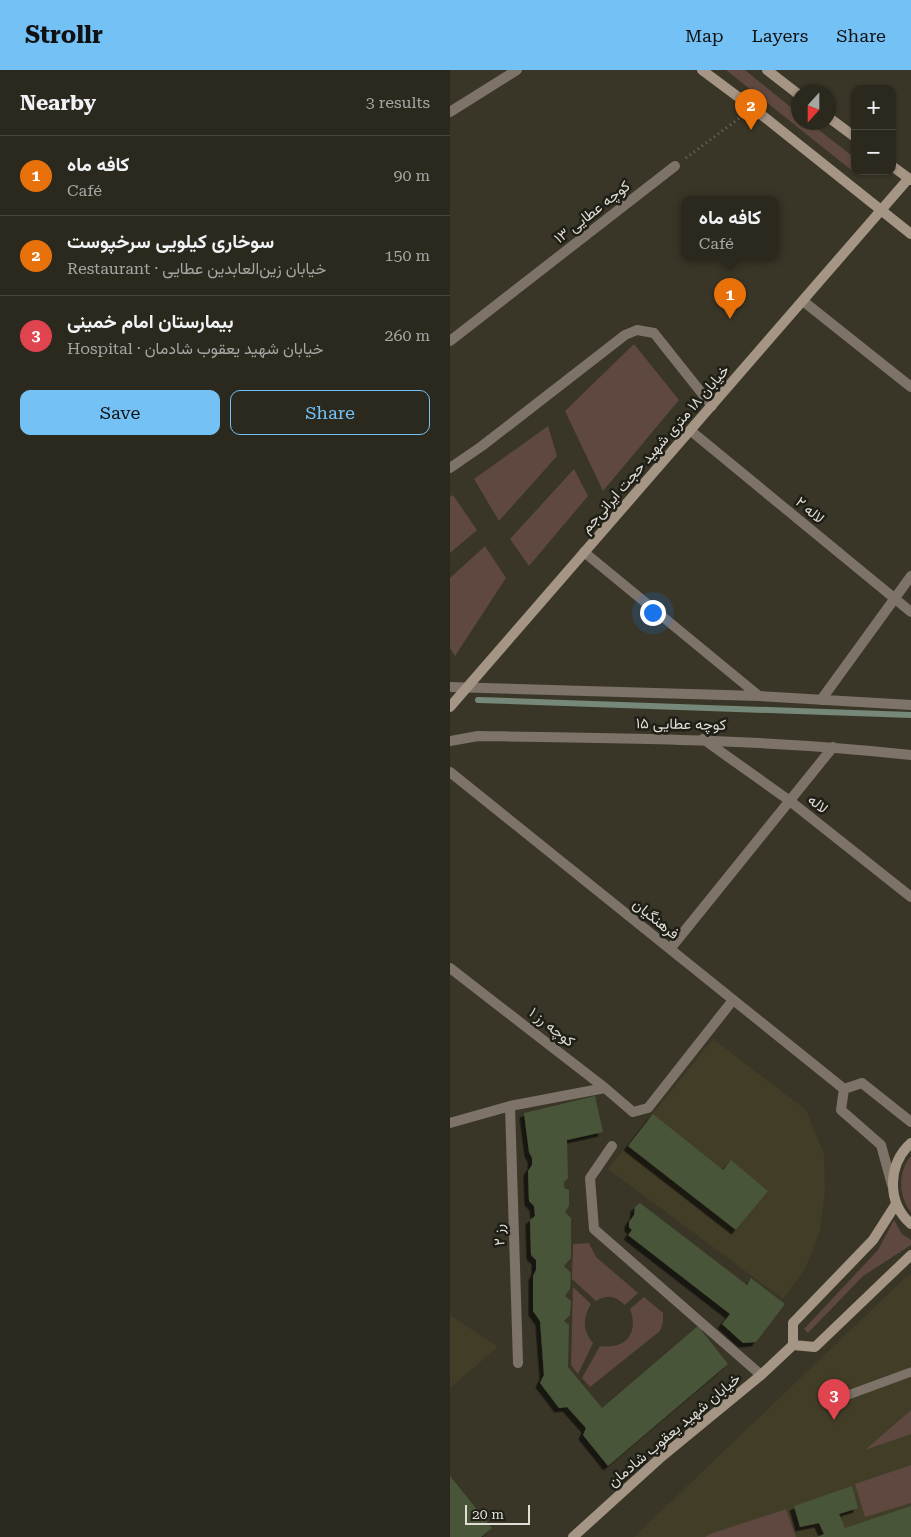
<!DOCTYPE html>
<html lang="en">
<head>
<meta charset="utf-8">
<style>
	:root { --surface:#2b281d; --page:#37342a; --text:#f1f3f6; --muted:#a6a6a4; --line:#47443b; --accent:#73c1f5 }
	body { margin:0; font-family:"Roboto Serif",Vazirmatn,serif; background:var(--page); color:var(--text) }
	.controls { position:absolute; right:15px; top:15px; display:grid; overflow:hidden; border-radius:10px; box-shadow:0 1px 4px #0004 }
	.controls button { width:45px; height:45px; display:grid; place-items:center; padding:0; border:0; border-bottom:1px solid var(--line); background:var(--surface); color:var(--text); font:25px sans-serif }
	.compass { position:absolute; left:341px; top:15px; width:45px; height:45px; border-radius:50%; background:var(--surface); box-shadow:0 1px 4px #0004; rotate:201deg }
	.scale { position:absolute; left:15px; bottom:12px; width:65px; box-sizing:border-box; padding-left:5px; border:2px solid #dfddd4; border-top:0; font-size:14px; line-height:18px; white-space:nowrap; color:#dfddd4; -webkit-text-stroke:4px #1f1e17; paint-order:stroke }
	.you { position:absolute; left:202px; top:542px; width:18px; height:18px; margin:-12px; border:4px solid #fff; border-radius:50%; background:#1a73e8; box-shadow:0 0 0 8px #1a73e833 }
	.badge { display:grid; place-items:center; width:32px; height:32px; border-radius:50%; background:var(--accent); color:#fff; font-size:16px; font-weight:700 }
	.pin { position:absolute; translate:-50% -41px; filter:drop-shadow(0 1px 2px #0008) }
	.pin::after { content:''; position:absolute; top:26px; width:18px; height:15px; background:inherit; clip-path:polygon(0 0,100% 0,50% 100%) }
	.popup { position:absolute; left:231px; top:126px; width:98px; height:65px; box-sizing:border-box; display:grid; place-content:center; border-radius:10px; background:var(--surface); filter:drop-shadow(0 1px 4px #0005); font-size:16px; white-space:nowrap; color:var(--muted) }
	.popup b { font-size:19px; color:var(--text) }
	.popup::after { content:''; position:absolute; left:50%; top:100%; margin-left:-10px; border:10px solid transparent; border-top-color:var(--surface) }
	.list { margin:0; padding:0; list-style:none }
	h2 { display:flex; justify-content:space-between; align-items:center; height:65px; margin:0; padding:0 20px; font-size:21px }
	h2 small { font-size:16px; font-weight:400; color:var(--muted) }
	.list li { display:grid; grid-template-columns:32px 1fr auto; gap:15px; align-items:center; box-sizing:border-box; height:80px; padding:0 20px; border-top:1px solid var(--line) }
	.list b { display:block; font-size:19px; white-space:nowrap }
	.list p { margin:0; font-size:16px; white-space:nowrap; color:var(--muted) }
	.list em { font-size:16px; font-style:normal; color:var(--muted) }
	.actions { display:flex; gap:10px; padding:15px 20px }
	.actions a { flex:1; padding:11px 0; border:1px solid var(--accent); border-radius:10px; text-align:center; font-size:18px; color:var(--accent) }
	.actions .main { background:var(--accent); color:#111 }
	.map { position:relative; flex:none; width:461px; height:1467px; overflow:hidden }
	header { display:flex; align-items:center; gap:30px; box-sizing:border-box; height:70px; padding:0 25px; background:var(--accent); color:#111 }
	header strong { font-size:24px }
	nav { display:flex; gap:28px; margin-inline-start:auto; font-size:18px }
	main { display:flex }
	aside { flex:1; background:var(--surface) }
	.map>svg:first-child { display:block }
	.built { fill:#423d27; fill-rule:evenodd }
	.green { fill:#5e483f }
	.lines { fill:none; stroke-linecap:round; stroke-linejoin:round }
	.stream { stroke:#768879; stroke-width:6 }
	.building { fill:#495439; filter:url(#shadow) }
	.path { stroke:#737063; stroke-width:3; stroke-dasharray:1 4; stroke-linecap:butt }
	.lane { stroke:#7d7369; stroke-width:9 }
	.street { stroke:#7d7369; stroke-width:10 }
	.secondary { stroke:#a59585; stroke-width:10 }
	.labels { text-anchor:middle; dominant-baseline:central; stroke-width:5; stroke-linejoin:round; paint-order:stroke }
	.street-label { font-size:15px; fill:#dfddd4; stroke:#1f1e17 }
</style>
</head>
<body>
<header>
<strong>Strollr</strong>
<nav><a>Map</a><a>Layers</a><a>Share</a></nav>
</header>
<main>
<aside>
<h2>Nearby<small>3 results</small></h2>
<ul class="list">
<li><span class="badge" style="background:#e8710a">1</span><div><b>کافه ماه</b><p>Café</p></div><em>90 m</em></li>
<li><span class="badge" style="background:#e8710a">2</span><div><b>سوخاری کیلویی سرخپوست</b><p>Restaurant · خیابان زین‌العابدین عطایی</p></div><em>150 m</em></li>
<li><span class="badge" style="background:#e0444e">3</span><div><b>بیمارستان امام خمینی</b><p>Hospital · خیابان شهید یعقوب شادمان</p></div><em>260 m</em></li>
</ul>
<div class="actions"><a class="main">Save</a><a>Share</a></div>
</aside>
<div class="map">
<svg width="461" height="1467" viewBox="0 0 461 1467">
	<defs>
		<filter id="shadow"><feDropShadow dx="-4.5" dy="4.5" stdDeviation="0" flood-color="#0009"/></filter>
	</defs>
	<rect width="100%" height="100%" fill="#393627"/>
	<!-- built -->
	<path class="built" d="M263,969l93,71 18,44 1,38 -6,42 -14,35 -22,30 -175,-130zM273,1100l44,21 -30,39h-1z
		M461,1205v262h-277l271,-259z
		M0,1245l48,32 -48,41z"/>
	<!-- green -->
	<path class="green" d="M276,0h19l53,43v9l12,1 45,35v12l-5,-1z
		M184,274l45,56 -76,91 -38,-80z
		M98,356l9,30 -58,65 -25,-42z
		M124,399l14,27 -59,70 -19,-27z
		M3,425l24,35 -27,23v-56z
		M35,476l21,32 -51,78 -5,-8v-70z
		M461,1086v56c-13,-16 -13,-41 0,-56z
		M444,1150l8,14 9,6v5l-48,31 -55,57 -4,-4 74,-79z
		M139,1173l7,14 42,36 -13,12c-10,-9 -17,-11 -29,-4l-24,-22 1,-35z
		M123,1217l18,17c-9,15 -8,27 2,39l-15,31 -7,-9z
		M194,1227l19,16v9l-3,9 -70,56 -8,-9 18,-32c26,4 39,-13 30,-37z
		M461,1340v24l-46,16z
		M461,1395v38l-46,14 -10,-33z
		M336,1439l10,28h-91l5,-3z"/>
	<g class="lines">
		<!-- stream -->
		<path class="stream" d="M28,630l433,15"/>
	</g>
	<!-- building -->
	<path class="building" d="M145,1026l8,36 -36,8 1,38 -4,4v6l5,2v16l-4,6 6,6v40l-7,8 7,7 -1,16 -5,7 6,5 -1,14 -6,6 5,4 -1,42 34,41 96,-82 30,38 -120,102 -25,-31 3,-7 -19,-21 -8,1 -19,-25 4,-8 -4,-54 -7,-10v-35l3,-6v-10l-5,-5 -1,-35 5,-4 -1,-10 -5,-5 -1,-30 4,-6v-7l-3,-6 -5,-39z
		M203,1044l70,56 8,-10 37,31 -32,39 -108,-84z
		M190,1133l107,82 4,-7 34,26 -29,38 -13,1 -21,-19 8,-10 -102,-79 4,-5 -3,-3v-5l5,-7 1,-8z
		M0,1406l42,52 -11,9h-31z
		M402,1416l6,22 -19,6 6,14 66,-22v31h-94l7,-3 -5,-11 -19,4 -6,-21z"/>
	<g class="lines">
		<!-- path -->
		<path class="path" d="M236,88l55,-41"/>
		<!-- lane -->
		<path class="lane" d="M390,1328l71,-26"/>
		<!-- street -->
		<path class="street" d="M0,42l67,-42
			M353,231l108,86
			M0,271l225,-175
			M241,361l220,181
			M0,398l32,-22 143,-111 12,-5 17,3 58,73
			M134,482l175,144
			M0,617l309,9 152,9
			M371,630l90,-124
			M253,669l87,62 121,96
			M0,671l28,-5c145,2 288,3 433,19
			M0,702l394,317
			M220,879l163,-202
			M0,898l155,120 28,24 15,-4 85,-108
			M394,1019l-3,21 40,35 11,40
			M394,1019l18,-6 49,39
			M60,1036l8,257
			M0,1053l60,-17 95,-18
			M162,1076l-22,32 4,51 167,146"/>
		<!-- secondary -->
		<path class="secondary" d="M252,0l51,38 158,126
			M317,0l31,24
			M378,47l27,20
			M442,96l19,14
			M0,637l459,-529
			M461,1073c-23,21 -25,59 0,81
			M343,1275l22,2 96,-92
			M123,1467l86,-78 102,-84 32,-30v-22l80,-83 23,-36"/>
	</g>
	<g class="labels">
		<!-- street labels -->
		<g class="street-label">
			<text transform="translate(142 142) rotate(-38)">کوچه عطایی ۱۳</text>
			<text transform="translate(205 379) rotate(-49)">خیابان ۱۸ متری شهید حجت ایرانی‌جم</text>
			<text transform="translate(360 440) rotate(40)">لاله ۲</text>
			<text transform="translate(231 654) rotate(1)">کوچه عطایی ۱۵</text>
			<text transform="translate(368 734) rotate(39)">لاله</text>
			<text transform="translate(206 849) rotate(39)">فرهنگیان</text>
			<text transform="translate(102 957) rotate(38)">کوچه رز ۱</text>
			<text transform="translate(49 1165) rotate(-92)">رز ۲</text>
			<text transform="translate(224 1360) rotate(-40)">خیابان شهید یعقوب شادمان</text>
		</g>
	</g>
</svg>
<div class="controls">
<button>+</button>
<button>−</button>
</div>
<svg class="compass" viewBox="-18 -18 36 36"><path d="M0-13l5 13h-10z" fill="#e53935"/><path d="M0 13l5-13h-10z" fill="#a6a6a4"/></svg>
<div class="scale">20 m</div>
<div class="you"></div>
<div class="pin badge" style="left:280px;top:249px;background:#e8710a">1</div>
<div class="popup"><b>کافه ماه</b>Café</div>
<div class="pin badge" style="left:301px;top:60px;background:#e8710a">2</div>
<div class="pin badge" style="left:384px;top:1350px;background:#e0444e">3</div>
</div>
</main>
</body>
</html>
